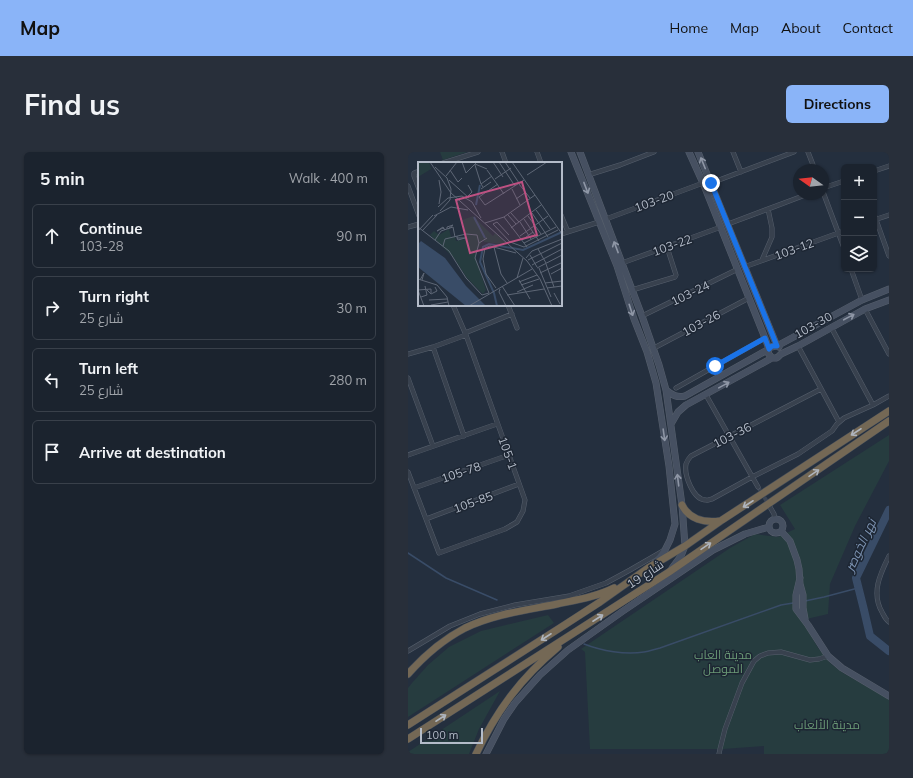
<!DOCTYPE html>
<html lang="en">
<head>
<meta charset="utf-8">
<style>
	:root { --surface:#1b232e; --page:#282f3a; --text:#f1f3f6; --muted:#a0a4aa; --line:#39404a; --accent:#8ab4f8 }
	body { margin:0; font-family:Mulish,Cairo,sans-serif; background:var(--page); color:var(--text) }
	.controls { position:absolute; right:12px; top:12px; display:grid; overflow:hidden; border-radius:6px; box-shadow:0 1px 3px #0004 }
	.controls button { width:36px; height:36px; display:grid; place-items:center; padding:0; border:0; border-bottom:1px solid var(--line); background:var(--surface); color:var(--text); font:20px sans-serif }
	.compass { position:absolute; left:385px; top:12px; width:36px; height:36px; border-radius:50%; background:var(--surface); box-shadow:0 1px 3px #0004; rotate:285deg }
	.scale { position:absolute; left:12px; bottom:10px; width:63px; box-sizing:border-box; padding-left:4px; border:2px solid #b4bcc9; border-top:0; font-size:11px; line-height:14px; white-space:nowrap; color:#b4bcc9; -webkit-text-stroke:3px #1d2633; paint-order:stroke }
	.stop { position:absolute; width:12px; height:12px; margin:-9px; border:3px solid #1a73e8; border-radius:50%; background:#fff }
	.stop.end { background:#1a73e8; border-color:#fff; box-shadow:0 1px 4px #0008 }
	.list { margin:0; padding:0; list-style:none }
	h2 { display:flex; justify-content:space-between; align-items:center; height:52px; margin:0; padding:0 16px; font-size:17px }
	h2 small { font-size:13px; font-weight:400; color:var(--muted) }
	.list li { display:grid; grid-template-columns:26px 1fr auto; gap:12px; align-items:center; box-sizing:border-box; height:64px; margin:0 8px 8px; padding:0 8px; border:1px solid var(--line); border-radius:6px }
	.list b { display:block; font-size:15px; white-space:nowrap }
	.list p { margin:0; font-size:13px; white-space:nowrap; color:var(--muted) }
	.list em { font-size:13px; font-style:normal; color:var(--muted) }
	.icon { flex:none; width:22px; height:22px; fill:none; stroke:currentColor; stroke-width:2; stroke-linecap:round; stroke-linejoin:round }
	.map { position:relative; flex:none; width:481px; height:602px; overflow:hidden; border-radius:6px }
	header { display:flex; align-items:center; gap:24px; box-sizing:border-box; height:56px; padding:0 20px; background:var(--accent); color:#111 }
	header strong { font-size:19px }
	nav { display:flex; gap:22px; margin-inline-start:auto; font-size:14px }
	.intro { display:flex; align-items:center; justify-content:space-between; box-sizing:border-box; height:96px; padding:0 24px }
	h1 { margin:0; font-size:28px }
	.button { padding:10px 18px; border-radius:6px; background:var(--accent); color:#111; font-size:14px; font-weight:700 }
	main { display:flex; gap:24px; padding:0 24px }
	aside { flex:1; background:var(--surface); border-radius:6px; box-shadow:0 1px 3px #0004 }
	.map>svg:first-child { display:block }
	.green { fill:#263c3f }
	.lines { fill:none; stroke-linecap:round; stroke-linejoin:round }
	.stream { stroke:#394c67; stroke-width:1.5 }
	.river { stroke:#394c67; stroke-width:8 }
	.street-tunnel { stroke:#3a4453; stroke-width:4; stroke-dasharray:4 2; stroke-linecap:butt }
	.street-casing { stroke:#565f6c; stroke-width:5 }
	.secondary-casing { stroke:#565f6c; stroke-width:7 }
	.highway-casing { stroke:#434c59; stroke-width:8 }
	.street { stroke:#38414e; stroke-width:4 }
	.secondary { stroke:#465061; stroke-width:6 }
	.highway { stroke:#746855; stroke-width:7 }
	.oneway { stroke:#8e96a5 }
	.oneway2 { stroke:#aeb4bd }
	.route { stroke:#1a73e8; stroke-width:5 }
	.labels { text-anchor:middle; dominant-baseline:central; stroke-width:3; stroke-linejoin:round; paint-order:stroke }
	.street-label { font-size:12px; fill:#b4bcc9; stroke:#1d2633 }
	.park-label { font-size:12px; fill:#6b9a76; stroke:#1d2633 }
	.water-label { font-size:13px; font-style:italic; fill:#7c92b1; stroke:#1d2633 }
	.inset-river { fill:none; stroke:#394c67; stroke-width:2 }
	.inset-road { fill:none; stroke:#5e6776; stroke-width:1 }
	.view { fill:#bd5182; fill-opacity:0.15; stroke:#bd5182; stroke-width:2 }
	.inset-edge { fill:none; stroke:#b4bcc9; stroke-width:2 }
</style>
</head>
<body>
<header>
<strong>Map</strong>
<nav><a>Home</a><a>Map</a><a>About</a><a>Contact</a></nav>
</header>
<div class="intro"><h1>Find us</h1><a class="button">Directions</a></div>
<main>
<aside>
<h2>5 min<small>Walk · 400 m</small></h2>
<ul class="list">
<li><svg class="icon" aria-label="ahead" viewBox="0 0 24 24"><path d="M12 20V5M6 11l6-6 6 6"/></svg><div><b>Continue</b><p>103-28</p></div><em>90 m</em></li>
<li><svg class="icon" aria-label="right" viewBox="0 0 24 24"><path d="M7 20v-9h11M14 6l5 5-5 5"/></svg><div><b>Turn right</b><p>شارع 25</p></div><em>30 m</em></li>
<li><svg class="icon" aria-label="left" viewBox="0 0 24 24"><path d="M17 20v-9H6M10 6l-5 5 5 5"/></svg><div><b>Turn left</b><p>شارع 25</p></div><em>280 m</em></li>
<li><svg class="icon" aria-label="arrive" viewBox="0 0 24 24"><path d="M6 21V4h12l-3 4 3 4H6"/></svg><div><b>Arrive at destination</b></div></li>
</ul>
</aside>
<div class="map">
<svg width="481" height="602" viewBox="0 0 481 602">
	<rect width="100%" height="100%" fill="#242f3e"/>
	<!-- green -->
	<path class="green" d="M32,0h27l-24,8z
		M481,283v26l-34,65 -25,58 -2,30 -26,6 16,28 13,16 12,9 46,26v55h-125v-8l-41,3h-133l-5,-97 -4,-3 149,-101 25,-14 23,3 17,-8 -15,-24z
		M140,463l6,8 -146,94v-29l4,-5 16,-18 21,-18 32,-16z
		M92,539l-21,38 -10,25h-61v-2z"/>
	<g class="lines">
		<!-- stream -->
		<path class="stream" d="M0,401l38,25 51,22
			M397,449l19,-4 34,-9
			M176,492c18,7 41,11 60,8 6,-1 11,-3 16,-4l121,-43 12,-2"/>
		<!-- river -->
		<path class="river" d="M481,358l-33,68 8,32 6,26 19,15"/>
		<!-- street-tunnel -->
		<path class="street-tunnel" d="M350,335l11,18"/>
		<defs>
			<path id="street" d="M94,0l4,11
				M129,0l4,11
				M325,0l8,20
				M400,0l7,18
				M35,11l35,-11
				M11,19l-5,2v3l5,13
				M466,19l15,-5
				M180,23l32,-10 34,-13
				M303,31l83,-31
				M0,34l11,30
				M415,36l21,-7
				M415,40l21,56
				M466,62l15,42
				M153,63l7,17
				M198,67l97,-36
				M466,68l15,-5
				M320,72l80,-30
				M0,75l11,-3
				M153,82l38,-12
				M354,108l10,-23v-9l-4,-19
				M214,111l99,-36
				M336,115l100,-36
				M443,117l11,31
				M224,138l43,-13 1,-2 -9,-28
				M100,153l9,23
				M457,157l24,45
				M234,164l96,-47
				M423,175l42,78
				M57,181l47,-19
				M390,194l41,76
				M25,195l31,89
				M246,196l95,-50
				M0,202l25,-7 33,-12
				M0,226l25,68
				M268,236l89,-50
				M413,237l-130,67c-2,2 -4,5 -5,8 -2,11 7,36 20,36 2,1 4,-1 6,-1l40,-22 46,-23 34,-23 5,-7 7,-6 29,-13 16,-9
				M298,243l52,92
				M0,303l89,-31
				M0,320l31,81 66,-24 12,-7 6,-11 2,-11 -59,-165 -13,-30
				M6,336l95,-33
				M362,355l4,7 1,5
				M18,367l93,-35
				M481,404c-9,18 -18,37 -7,56 2,4 3,7 7,10
				M0,499l42,-25 30,-12 35,-9 54,-9 37,-13 24,-13 33,-19
				M311,602l1,-5 5,-20 17,-46 12,-22 6,-5 8,-3 13,-1 29,8 9,-1 9,-3"/>
			<path id="secondary" d="M163,0l46,114 17,53 13,33 9,31 13,83 6,58 -5,16 -5,10 -5,7 -5,5
				M172,0l62,164 17,49 7,25 16,115 3,41 -4,10 -9,12
				M281,0l14,31 62,155 4,11 -1,4 4,5
				M290,0l79,194 2,1
				M258,238c6,5 11,8 19,6l84,-47 2,-2 6,-1 85,-46 27,-11
				M263,272l7,-12 8,-7 86,-47h4l2,-1 3,-3 17,-8 67,-37 24,-9
				M361 374a7 7 0 1 1 14 0a7 7 0 1 1-14 0Z
				M373,379l9,10 7,19 2,9 1,15 3,11v13l2,11
				M392,426l-4,17v14l12,16 20,31 14,12 47,28
				M78,602l18,-35 11,-16 25,-28 28,-25 55,-39 90,-61 32,-16 24,-7"/>
			<path id="highway" d="M274,353c7,14 22,18 38,16
				M0,522c16,-18 36,-35 57,-46 29,-14 62,-18 92,-24 19,-4 39,-7 57,-16
				M0,573l158,-101 34,-22 48,-34 37,-22 37,-26 167,-109
				M0,587l261,-167 220,-151
				M68,602c21,-44 45,-76 82,-107"/>
		</defs>
		<!-- street casing -->
		<use href="#street" class="street-casing"/>
		<!-- secondary casing -->
		<use href="#secondary" class="secondary-casing"/>
		<!-- highway casing -->
		<use href="#highway" class="highway-casing"/>
		<!-- street -->
		<use href="#street" class="street"/>
		<!-- secondary -->
		<use href="#secondary" class="secondary"/>
		<!-- highway -->
		<use href="#highway" class="highway"/>
	</g>
	<!-- one-way arrows -->
	<defs><path id="oneway-shaft" d="M-6 0H5M1.5-3L5.5 0L1.5 3" fill="none" stroke-width="1.6" stroke-linecap="round" stroke-linejoin="round"/></defs>
	<g class="oneway">
		<use href="#oneway-shaft" transform="translate(295 11) rotate(-112)"/>
		<use href="#oneway-shaft" transform="translate(178 36) rotate(69)"/>
		<use href="#oneway-shaft" transform="translate(208 95) rotate(-111)"/>
		<use href="#oneway-shaft" transform="translate(223 158) rotate(72)"/>
		<use href="#oneway-shaft" transform="translate(441 165) rotate(-28)"/>
		<use href="#oneway-shaft" transform="translate(316 233) rotate(-29)"/>
		<use href="#oneway-shaft" transform="translate(256 283) rotate(82)"/>
		<use href="#oneway-shaft" transform="translate(270 328) rotate(-97)"/>
	</g>
	<g class="oneway2">
		<use href="#oneway-shaft" transform="translate(448 280) rotate(147)"/>
		<use href="#oneway-shaft" transform="translate(406 321) rotate(-34)"/>
		<use href="#oneway-shaft" transform="translate(340 352) rotate(147)"/>
		<use href="#oneway-shaft" transform="translate(298 394) rotate(-34)"/>
		<use href="#oneway-shaft" transform="translate(190 466) rotate(-33)"/>
		<use href="#oneway-shaft" transform="translate(138 485) rotate(147)"/>
		<use href="#oneway-shaft" transform="translate(33 566) rotate(-33)"/>
	</g>
	<g class="lines">
		<!-- route -->
		<path class="route" d="M303,31l66,163h-5l-3,3 -4,-11 -50,28"/>
	</g>
	<g class="labels">
		<!-- street labels -->
		<g class="street-label">
			<text transform="translate(246 49) rotate(-20)">103-20</text>
			<text transform="translate(264 93) rotate(-20)">103-22</text>
			<text transform="translate(386 97) rotate(-20)">103-12</text>
			<text transform="translate(282 141) rotate(-26)">103-24</text>
			<text transform="translate(293 171) rotate(-28)">103-26</text>
			<text transform="translate(405 173) rotate(-29)">103-30</text>
			<text transform="translate(324 283) rotate(-27)">103-36</text>
			<text transform="translate(100 301) rotate(70)">105-1</text>
			<text transform="translate(53 320) rotate(-19)">105-78</text>
			<text transform="translate(65 350) rotate(-20)">105-85</text>
			<text transform="translate(237 422) rotate(-33)">شارع 19</text>
		</g>
		<!-- park labels -->
		<g class="park-label">
			<text x="315" y="502">مدينة العاب<tspan x="315" dy="14">الموصل</tspan></text>
			<text x="419" y="572">مدينة الألعاب</text>
		</g>
		<!-- water labels -->
		<g class="water-label">
			<text transform="translate(452 393) rotate(-65)">نهر الخوصر</text>
		</g>
	</g>
	<!-- overview -->
	<g transform="translate(10 10)">
		<rect width="144" height="144" fill="#242f3e"/>
		<path d="M0,0h11l2,7 -13,8zM55,54l20,20 2,-3 13,12 -24,-3 -1,-3 -8,17 11,34 -3,4 -16,-16 -13,-20 -24,-23 4,-4 5,4 10,-6 2,8h4l1,4 11,-2 -5,-19z" fill="#263c3f"/>
		<path d="M3,79l24,17 21,28 20,20h-20l-48,-39v-23z" fill="#394c67"/>
		<path class="inset-river" d="M58,43l4,-20M56,55l11,21M79,144l-3,-13 -14,-31 3,-15 6,-3 34,6 39,-18"/>
		<path class="inset-road" d="M12,0l21,31 76,68 13,18 12,27M44,0l4,11 11,-11M75,0l10,15M81,0l16,24M87,0l14,21M94,0l50,72M57,2l12,5M57,3l6,19M17,5l12,11 4,11 -1,11 -10,11M32,8l8,12 4,-4M69,8l17,24M109,13l20,-13M28,14l11,-14M77,17l16,-11M21,18l2,12 -2,12M31,18l20,18M80,22l-19,13 6,8 39,-25M101,22l11,14M65,25l-2,-3 11,-8M63,27l10,-7M94,27l8,16M49,35l5,-5 -4,-7M98,37l10,-7M20,45l10,-9 14,-2 10,6 9,16M118,48l14,19M93,51l8,9M114,51l16,24M90,53l8,9M16,54l17,-9 17,3M110,54l13,18M86,55l23,30M106,57l15,22M102,60l11,17M67,61l19,-6 31,-22M0,65l31,24 17,27 16,17 7,-2 -14,-35 4,-15 8,-5M93,66l30,-23M29,67v-2l6,-2 -5,4M27,68l-2,-2 -6,3 6,-4 2,3M0,69l15,-16M4,69l15,-16M91,73l-12,-13 -4,2 17,18 14,5 34,-17M39,74v2l1,2 7,-2h-8M102,74l28,-20M17,78l6,-9 12,-4 2,10M104,78l11,-8M106,81l32,-16M25,84l2,-7 21,-5 11,1 2,8M76,85l7,27 6,9M120,87l8,14M112,93l7,12M108,96l6,-7 30,-12M110,98l34,-17M128,102l8,23M114,103l30,-16M119,106l25,-13M121,106l12,29M122,111l21,-10M133,112l11,-6M99,116l6,-20M0,117l19,6 10,12 2,9M2,118l4,-7 -2,7M101,118l11,19M101,120l18,-7M127,121l17,-2M103,123l18,-6M84,124l13,20M78,126l-10,-14 -3,-15 2,-11 5,-2 26,7M129,126l15,-2M82,127l-1,3 7,14M0,128l13,-1v4M0,128l6,16M9,128l4,4 6,-3 -2,-4M99,130l16,-7M136,131l6,11M89,133l37,-6M3,135l6,-2 -2,-9M11,138l18,-1M13,143l17,-3M51,144l63,-37"/>
		<path class="view" d="M104,20l15,53 -67,18 -14,-53z"/>
		<rect width="144" height="144" class="inset-edge"/>
	</g>
</svg>
<div class="controls">
<button>+</button>
<button>−</button>
<button><svg class="icon" aria-label="layers" viewBox="0 0 24 24"><path d="M12 4l9 5-9 5-9-5zM3 14l9 5 9-5"/></svg></button>
</div>
<svg class="compass" viewBox="-18 -18 36 36"><path d="M0-13l5 13h-10z" fill="#e53935"/><path d="M0 13l5-13h-10z" fill="#a0a4aa"/></svg>
<div class="scale">100 m</div>
<div class="stop" style="left:307px;top:214px"></div>
<div class="stop end" style="left:303px;top:31px"></div>
</div>
</main>
</body>
</html>
